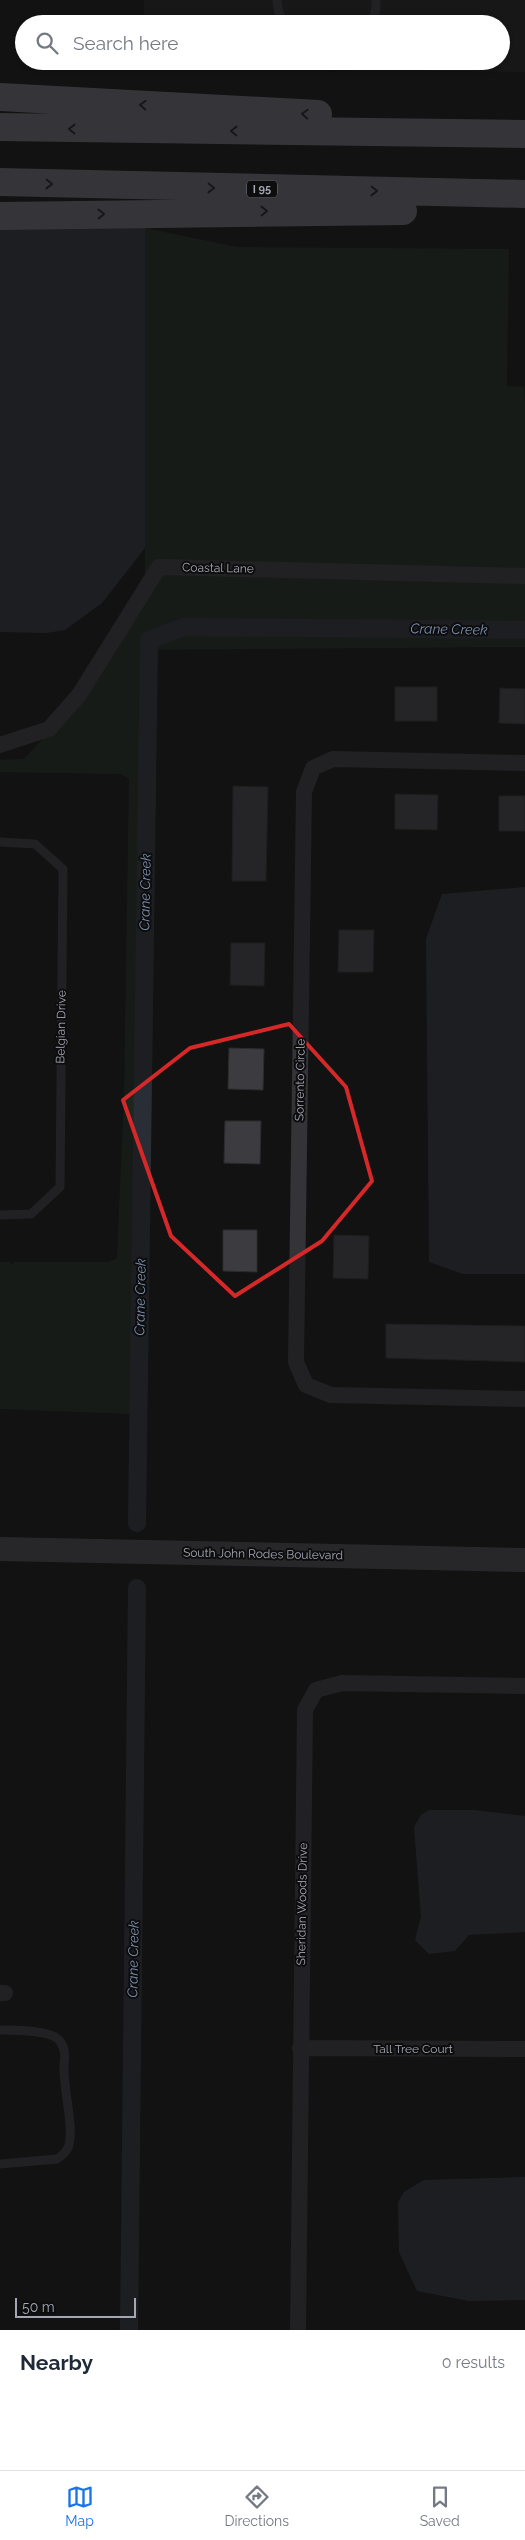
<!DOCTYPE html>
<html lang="en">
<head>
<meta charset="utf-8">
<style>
	:root { --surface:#fff; --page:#f2f2f3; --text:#1f2937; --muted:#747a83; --line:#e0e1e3; --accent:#1a73e8 }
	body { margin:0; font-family:Raleway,sans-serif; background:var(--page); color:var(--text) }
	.scale { position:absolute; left:15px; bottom:12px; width:121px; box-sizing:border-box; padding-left:5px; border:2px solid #a4a6b3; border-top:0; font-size:14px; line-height:18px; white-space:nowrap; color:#a4a6b3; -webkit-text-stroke:4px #0d0d0e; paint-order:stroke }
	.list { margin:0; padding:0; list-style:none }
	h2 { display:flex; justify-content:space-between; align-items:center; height:65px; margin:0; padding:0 20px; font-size:21px }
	h2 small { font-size:16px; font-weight:400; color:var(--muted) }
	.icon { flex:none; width:28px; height:28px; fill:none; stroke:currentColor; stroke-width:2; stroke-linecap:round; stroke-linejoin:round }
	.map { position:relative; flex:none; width:525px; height:2330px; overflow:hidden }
	.search { position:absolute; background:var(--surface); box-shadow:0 1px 4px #0004; left:15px; right:15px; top:15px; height:55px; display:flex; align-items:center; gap:12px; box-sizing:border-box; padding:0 18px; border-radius:28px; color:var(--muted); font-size:19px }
	.sheet { height:140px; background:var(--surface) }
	nav { display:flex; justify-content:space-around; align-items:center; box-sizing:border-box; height:70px; border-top:1px solid var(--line); background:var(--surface); font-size:14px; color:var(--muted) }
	nav a { display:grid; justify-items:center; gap:2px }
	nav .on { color:var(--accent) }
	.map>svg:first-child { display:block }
	.built { fill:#1e1e20 }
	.green { fill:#1e2620 }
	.water { fill:#292e36 }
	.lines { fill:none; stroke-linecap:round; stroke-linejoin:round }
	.canal { stroke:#292e36; stroke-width:18 }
	.building { fill:#3c3c40; stroke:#2c2c2f }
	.service { stroke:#333338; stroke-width:9 }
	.minor { stroke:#333338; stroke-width:16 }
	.secondary { stroke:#414248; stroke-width:24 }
	.motorway { stroke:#5f6069; stroke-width:28 }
	.oneway { stroke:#1d1e20 }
	.marked { fill:none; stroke:#d62828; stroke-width:4; stroke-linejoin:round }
	.labels { text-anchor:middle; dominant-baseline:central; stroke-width:4; stroke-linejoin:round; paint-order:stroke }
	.shield { fill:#0d0d0e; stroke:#777882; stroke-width:1 }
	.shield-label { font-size:11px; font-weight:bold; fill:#a4a6b3 }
	.street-label { font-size:12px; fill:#a4a6b3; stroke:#0d0d0e }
	.water-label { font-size:14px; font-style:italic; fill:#7c8ead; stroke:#0d0d0e }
</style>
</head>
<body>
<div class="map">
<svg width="525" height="2330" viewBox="0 0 525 2330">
	<rect width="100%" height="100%" fill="#121213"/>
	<!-- built -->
	<path class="built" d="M144,0h381v72l-380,-4v-7h356v-37h-357z"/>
	<!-- green -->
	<path class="green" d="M145,228l92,19 272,2 -2,137 17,1 1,19v241l-384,3 7,151 -15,613 -133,-5v-147h10l3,3 1,-3h95l8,-4 7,-162 5,-317 -8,-5 -121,-2v-12l24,-1 60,-64 61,-112z"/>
	<!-- water -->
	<path class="water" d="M0,226l145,2v320l-43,55 -37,27 -19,3 -46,-1z
		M525,887v387h-62l-34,-12 -3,-323 16,-45z
		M429,1810h45l51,6v116l-56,3 -14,16 -26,3 -14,-14 6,-23 -7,-90 7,-12z
		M525,2177v123l-56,1 -52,-10 -18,-39 -1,-50 6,-10 20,-12z"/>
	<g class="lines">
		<!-- canal -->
		<path class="canal" d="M137,1523l12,-883 35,-13 341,3
			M129,2330l8,-742"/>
	</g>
	<!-- building -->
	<path class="building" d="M395,687h42v34h-42z
		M500,688l25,1v35l-26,-1z
		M233,786l35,1 -2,94h-34z
		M395,794l43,1 -1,35 -42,-1z
		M499,796h26v35h-26z
		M339,930h35l-1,42h-35z
		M231,943h34l-1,43 -34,-1z
		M229,1048l35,1 -1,41 -35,-1z
		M225,1121h36l-1,43 -36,-1z
		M223,1230h34v42l-34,-1z
		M334,1235l35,1 -1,43 -35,-1z
		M386,1324l139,2v36l-139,-4z"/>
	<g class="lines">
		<!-- service -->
		<path class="service" d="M277,0c1,11 2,20 14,24
			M366,24c10,-5 10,-14 10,-24
			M0,842l35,2 28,25 -3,318 -29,27 -31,1
			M0,2030c14,0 50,0 59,10 7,8 6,16 5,25 -1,25 10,59 5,80 -2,7 -7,11 -12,14l-57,5"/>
		<!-- minor -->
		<path class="minor" d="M0,745l49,-16 30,-34 80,-128 366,9
			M525,763l-192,-4 -20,9 -9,24 -8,570 10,23 25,10 194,4
			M0,1993h5
			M300,2048l225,1
			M298,2330l7,-620 11,-20 26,-7 183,3"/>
		<!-- secondary -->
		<path class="secondary" d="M0,1549l525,11"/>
		<!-- motorway -->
		<path class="motorway" d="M0,97l318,17
			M0,127l525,7
			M0,182l525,12
			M0,216l403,-5"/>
	</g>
	<!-- one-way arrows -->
	<defs><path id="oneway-chevron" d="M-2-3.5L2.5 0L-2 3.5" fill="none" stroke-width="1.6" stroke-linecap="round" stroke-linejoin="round" transform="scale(1.25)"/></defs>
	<g class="oneway">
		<use href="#oneway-chevron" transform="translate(143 105) rotate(-177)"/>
		<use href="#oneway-chevron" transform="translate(305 114) rotate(-177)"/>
		<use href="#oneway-chevron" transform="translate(72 129) rotate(-179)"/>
		<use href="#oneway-chevron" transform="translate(234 131) rotate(-179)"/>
		<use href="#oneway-chevron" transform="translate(49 184) rotate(1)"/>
		<use href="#oneway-chevron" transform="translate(211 188) rotate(1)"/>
		<use href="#oneway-chevron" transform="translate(374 191) rotate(1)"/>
		<use href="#oneway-chevron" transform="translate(264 211) rotate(-1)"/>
		<use href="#oneway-chevron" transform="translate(101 214) rotate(-1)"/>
	</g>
	<!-- marked area -->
	<path d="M0 0H525V2330H0ZM289,1024l57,63 26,94 -50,60 -87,55 -64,-60 -48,-136 67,-52z" fill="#121213" fill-opacity=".55" fill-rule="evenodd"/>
	<path class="marked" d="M289,1024l57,63 26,94 -50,60 -87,55 -64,-60 -48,-136 67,-52z"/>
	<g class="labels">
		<!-- shield labels -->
		<rect class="shield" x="247" y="180.5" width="30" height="17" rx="4"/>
		<g class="shield-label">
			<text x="262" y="189">I 95</text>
		</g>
		<!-- street labels -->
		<g class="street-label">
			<text transform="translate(218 568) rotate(1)">Coastal Lane</text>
			<text transform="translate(61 1027) rotate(-89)">Belgian Drive</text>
			<text transform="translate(300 1080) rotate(-89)">Sorrento Circle</text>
			<text transform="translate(263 1554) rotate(1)">South John Rodes Boulevard</text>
			<text transform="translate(302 1904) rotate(-89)">Sheridan Woods Drive</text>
			<text x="413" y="2049">Tall Tree Court</text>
		</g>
		<!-- water labels -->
		<g class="water-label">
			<text transform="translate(449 629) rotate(1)">Crane Creek</text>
			<text transform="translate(145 892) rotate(-89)">Crane Creek</text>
			<text transform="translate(140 1297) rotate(-89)">Crane Creek</text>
			<text transform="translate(133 1959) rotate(-89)">Crane Creek</text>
		</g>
	</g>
</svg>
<div class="scale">50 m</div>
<div class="search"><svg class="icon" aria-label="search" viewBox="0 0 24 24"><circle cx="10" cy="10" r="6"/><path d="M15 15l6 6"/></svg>Search here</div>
</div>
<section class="sheet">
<h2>Nearby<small>0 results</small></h2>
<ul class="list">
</ul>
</section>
<nav>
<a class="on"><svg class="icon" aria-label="map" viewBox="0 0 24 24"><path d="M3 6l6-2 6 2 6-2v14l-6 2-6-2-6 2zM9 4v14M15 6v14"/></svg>Map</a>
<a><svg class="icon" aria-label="directions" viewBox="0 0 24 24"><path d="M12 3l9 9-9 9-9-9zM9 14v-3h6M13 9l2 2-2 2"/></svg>Directions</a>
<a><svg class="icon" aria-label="saved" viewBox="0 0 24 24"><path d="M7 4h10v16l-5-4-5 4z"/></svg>Saved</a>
</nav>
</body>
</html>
